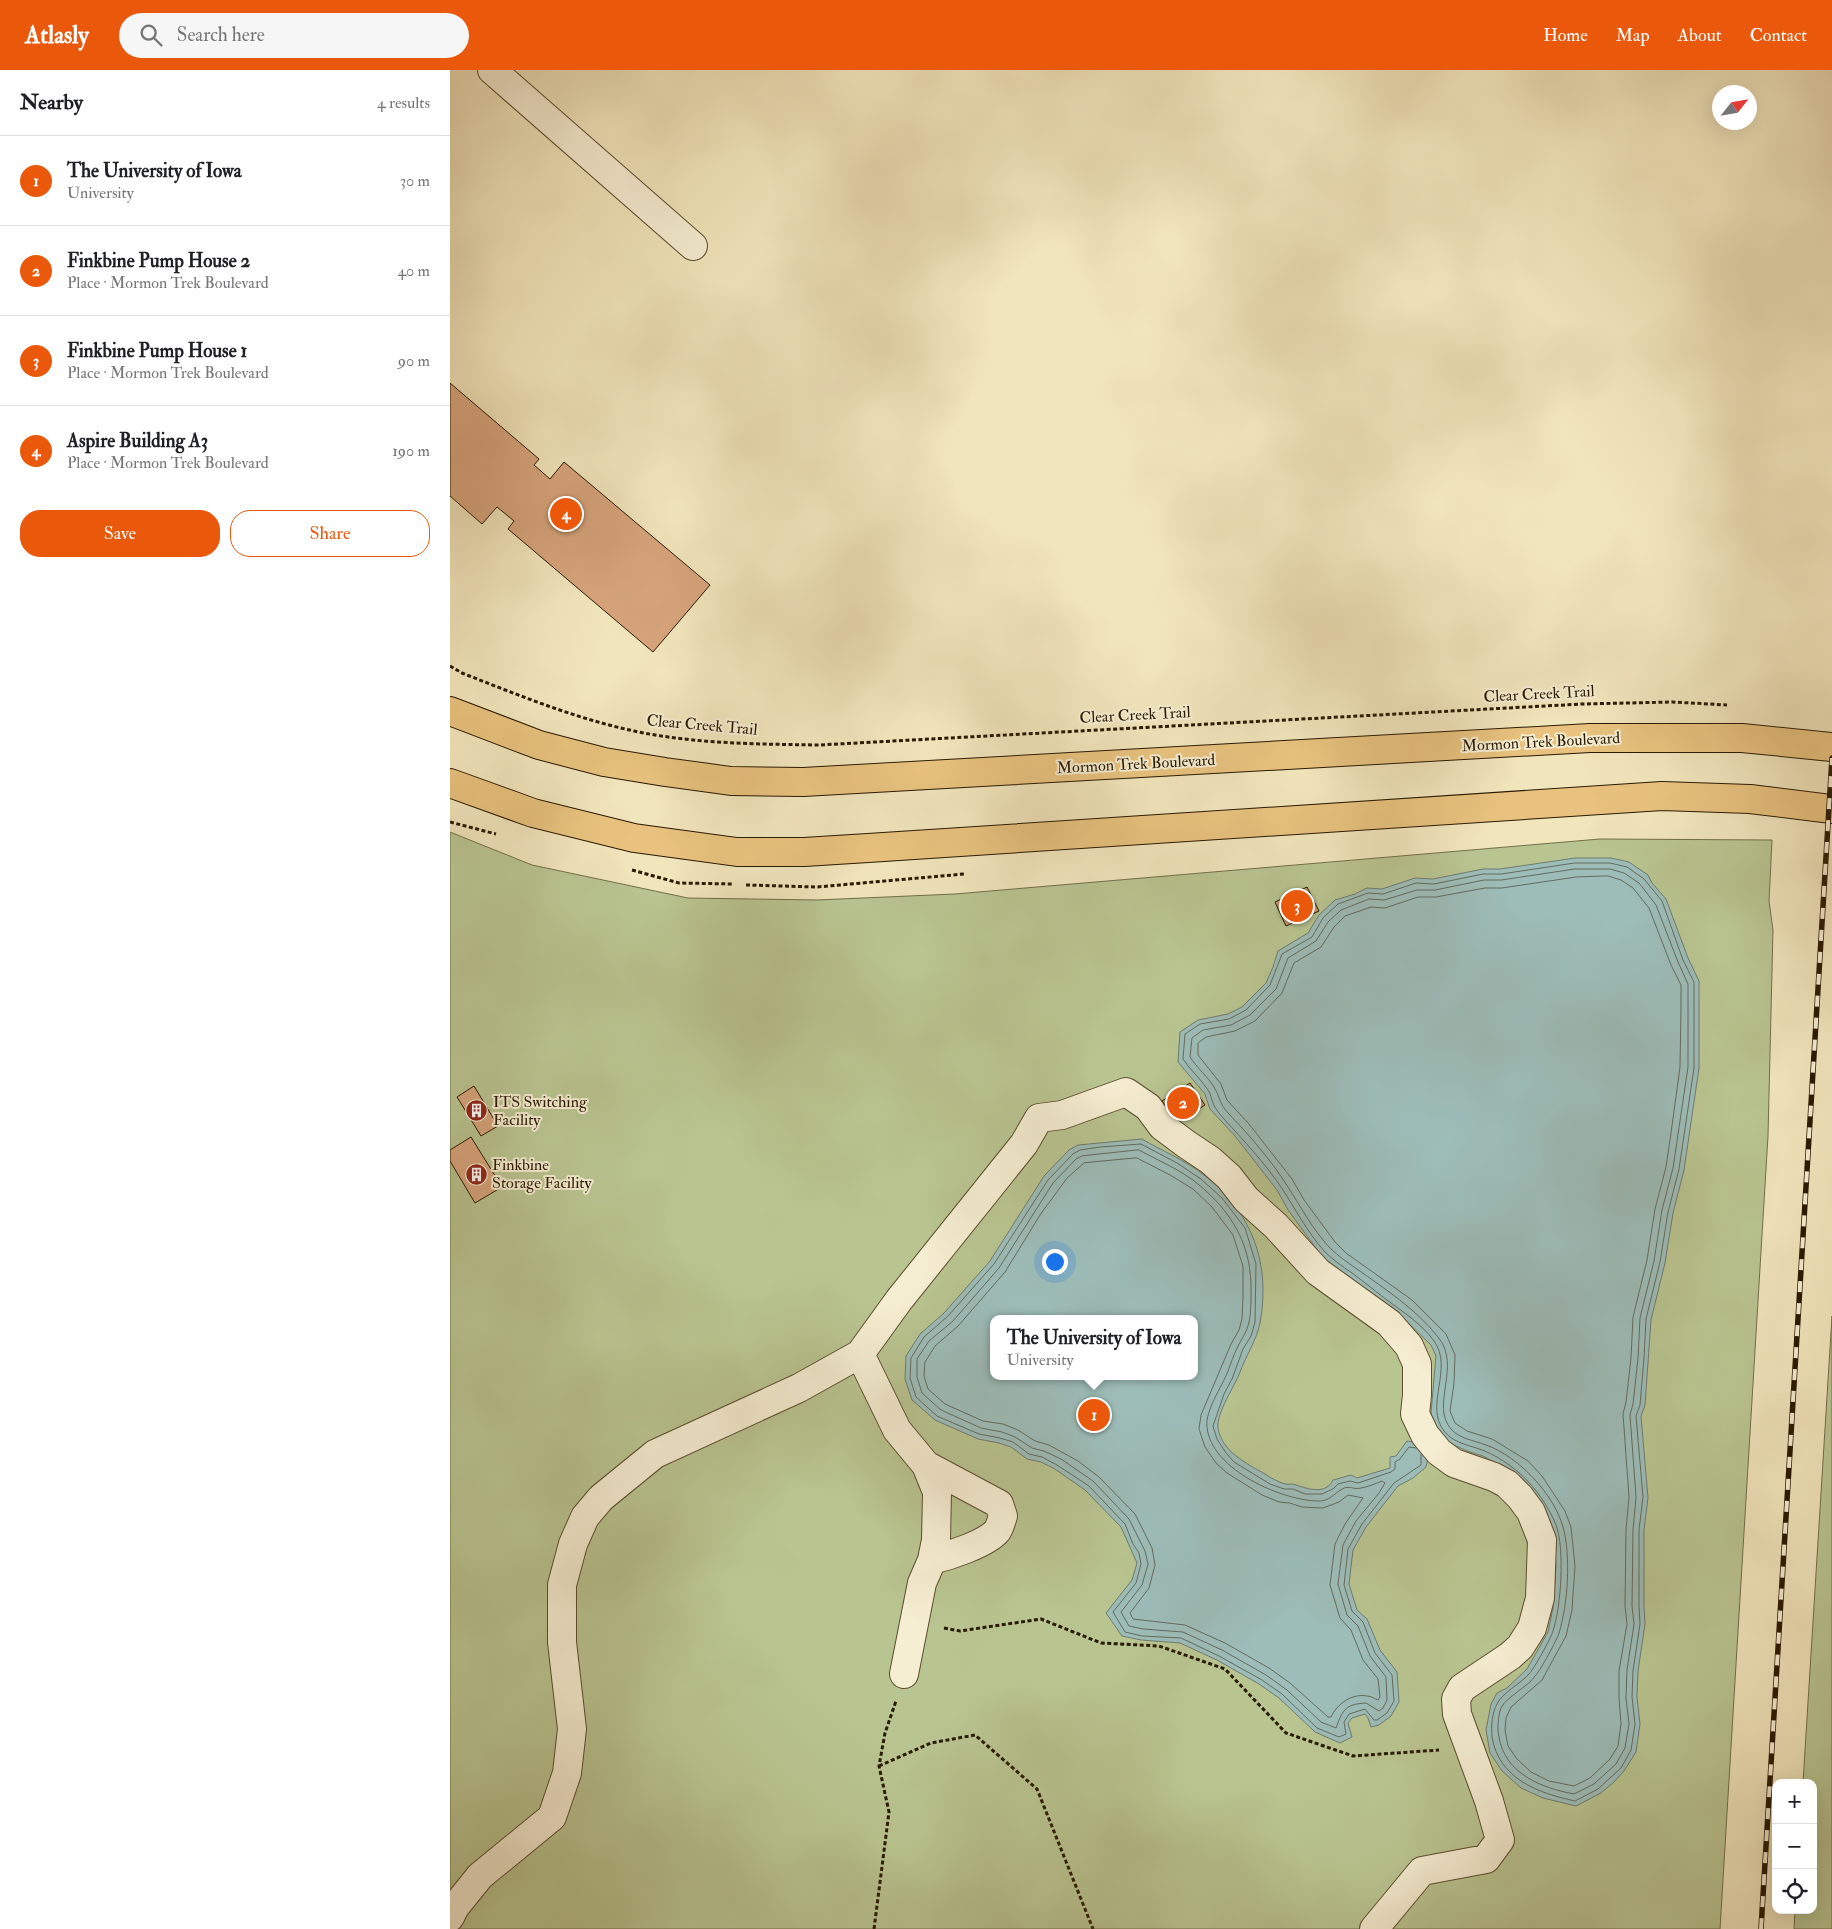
<!DOCTYPE html>
<html lang="en">
<head>
<meta charset="utf-8">
<style>
	:root { --surface:#fff; --page:#f6f6f6; --text:#202124; --muted:#757577; --line:#e0e0e0; --accent:#ea580c }
	body { margin:0; font-family:"IM FELL Double Pica",serif; background:var(--page); color:var(--text) }
	.controls { position:absolute; right:15px; bottom:15px; display:grid; overflow:hidden; border-radius:10px; box-shadow:0 5px 20px #0002 }
	.controls button { width:45px; height:45px; display:grid; place-items:center; padding:0; border:0; border-bottom:1px solid var(--line); background:var(--surface); color:var(--text); font:25px sans-serif }
	.compass { position:absolute; left:1262px; top:15px; width:45px; height:45px; border-radius:50%; background:var(--surface); box-shadow:0 5px 20px #0002; rotate:59deg }
	.you { position:absolute; left:604px; top:1191px; width:18px; height:18px; margin:-12px; border:4px solid #fff; border-radius:50%; background:#1a73e8; box-shadow:0 0 0 8px #1a73e833 }
	.badge { display:grid; place-items:center; width:32px; height:32px; border-radius:50%; background:var(--accent); color:#fff; font-size:16px; font-weight:700 }
	.pin { position:absolute; translate:-50% -50%; border:2px solid #fff; box-shadow:0 1px 5px #0006 }
	.popup { position:absolute; left:540px; top:1245px; width:208px; height:65px; box-sizing:border-box; display:grid; place-content:center; border-radius:10px; background:var(--surface); filter:drop-shadow(0 1px 4px #0005); font-size:16px; white-space:nowrap; color:var(--muted) }
	.popup b { font-size:19px; color:var(--text) }
	.popup::after { content:''; position:absolute; left:50%; top:100%; margin-left:-10px; border:10px solid transparent; border-top-color:var(--surface) }
	.list { margin:0; padding:0; list-style:none }
	h2 { display:flex; justify-content:space-between; align-items:center; height:65px; margin:0; padding:0 20px; font-size:21px }
	h2 small { font-size:16px; font-weight:400; color:var(--muted) }
	.list li { display:grid; grid-template-columns:32px 1fr auto; gap:15px; align-items:center; box-sizing:border-box; height:90px; padding:0 20px; border-top:1px solid var(--line) }
	.list b { display:block; font-size:19px; white-space:nowrap }
	.list p { margin:0; font-size:16px; white-space:nowrap; color:var(--muted) }
	.list em { font-size:16px; font-style:normal; color:var(--muted) }
	.actions { display:flex; gap:10px; padding:15px 20px }
	.actions a { flex:1; padding:11px 0; border:1px solid var(--accent); border-radius:20px; text-align:center; font-size:18px; color:var(--accent) }
	.actions .main { background:var(--accent); color:#fff }
	.icon { flex:none; width:28px; height:28px; fill:none; stroke:currentColor; stroke-width:2; stroke-linecap:round; stroke-linejoin:round }
	.map { position:relative; flex:none; width:1382px; height:1859px; overflow:hidden }
	header { display:flex; align-items:center; gap:30px; box-sizing:border-box; height:70px; padding:0 25px; background:var(--accent); color:#fff }
	header strong { font-size:24px }
	nav { display:flex; gap:28px; margin-inline-start:auto; font-size:18px }
	.search { width:350px; height:45px; background:var(--page); display:flex; align-items:center; gap:12px; box-sizing:border-box; padding:0 18px; border-radius:28px; color:var(--muted); font-size:19px }
	main { display:flex }
	aside { flex:1; background:var(--surface) }
	.map>svg:first-child { display:block }
	.green { fill:#b9c591; stroke:#726f4a; fill-rule:evenodd }
	.water { fill:#9dbdb9; stroke:#6f7b70; fill-rule:evenodd }
	.lines { fill:none; stroke-linecap:round; stroke-linejoin:round }
	.shore { stroke:#646b5e; stroke-width:1 }
	.building { fill:#d7a47c; stroke:#2a1902 }
	.minor-casing { stroke:#5c4c30; stroke-width:30 }
	.major-casing { stroke:#2a1902; stroke-width:30 }
	.path { stroke:#2a1902; stroke-width:3; stroke-dasharray:4 2.5; stroke-linecap:butt }
	.minor { stroke:#f6eed3; stroke-width:28 }
	.major { stroke:#e8c27e; stroke-width:28 }
	.rail-casing { stroke:#2a1902; stroke-width:5.5 }
	.rail { stroke:#f6eed3; stroke-width:4; stroke-dasharray:11; stroke-linecap:butt }
	.labels { text-anchor:middle; dominant-baseline:central; stroke-width:4; stroke-linejoin:round; paint-order:stroke }
	.street-label { font-size:16px; fill:#2a1902; stroke:#f6eed3 }
	.poi-label { font-size:16px; fill:#2a1902; stroke:#f6eed3; text-anchor:start }
</style>
</head>
<body>
<header>
<strong>Atlasly</strong>
<div class="search"><svg class="icon" aria-label="search" viewBox="0 0 24 24"><circle cx="10" cy="10" r="6"/><path d="M15 15l6 6"/></svg>Search here</div>
<nav><a>Home</a><a>Map</a><a>About</a><a>Contact</a></nav>
</header>
<main>
<aside>
<h2>Nearby<small>4 results</small></h2>
<ul class="list">
<li><span class="badge">1</span><div><b>The University of Iowa</b><p>University</p></div><em>30 m</em></li>
<li><span class="badge">2</span><div><b>Finkbine Pump House 2</b><p>Place · Mormon Trek Boulevard</p></div><em>40 m</em></li>
<li><span class="badge">3</span><div><b>Finkbine Pump House 1</b><p>Place · Mormon Trek Boulevard</p></div><em>90 m</em></li>
<li><span class="badge">4</span><div><b>Aspire Building A3</b><p>Place · Mormon Trek Boulevard</p></div><em>190 m</em></li>
</ul>
<div class="actions"><a class="main">Save</a><a>Share</a></div>
</aside>
<div class="map">
<svg width="1382" height="1859" viewBox="0 0 1382 1859">
	<rect width="100%" height="100%" fill="#f1e5bc"/>
	<filter id="stains"><feTurbulence type="fractalNoise" baseFrequency=".004" numOctaves="4"/><feColorMatrix values="0 0 0 0 .2 0 0 0 0 .09 0 0 0 0 .02 0 0 0 .5 -.17"/></filter>
	<radialGradient id="worn" r=".72"><stop offset=".6" stop-color="#630" stop-opacity="0"/><stop offset="1" stop-color="#630" stop-opacity=".3"/></radialGradient>
	<!-- green -->
	<path class="green" d="M0,762l82,33 156,33 129,2 138,-6 645,-55 172,1 -3,61 4,29 -5,206 -48,793h-1270zM544,1249h200v57h-200z
		M1382,1246v613h-38l1,-19h18v-127h-10z"/>
	<!-- water -->
	<path class="water" d="M1125,788h36l18,4 19,13 4,8 14,16 22,59 11,23v87l-15,102 -11,43 -8,50 -14,57 -6,85 -4,11 7,82 -4,32v76l1,18 -7,47 -1,26 3,27 -4,28 -12,19 -10,11 -13,11 -25,13 -33,-8 -22,-10 -19,-17 -12,-18 -4,-23 5,-26 6,-11 10,-5 20,-19 21,-37 5,-24 3,-42 -2,-23 -48,-74 -23,-13 -13,-4 -21,-9 -9,-9 -6,-10 -3,-11 5,-57 -5,-11 -31,-30 -65,-47 -14,-13 -33,-45 -11,-20 -42,-54 -25,-27 -5,-15 -27,-32 2,-30 18,-12 30,-6 14,-7 24,-24 7,-16 5,-16 30,-18 11,-18 16,-15 20,-6 12,-6 15,1 33,-11 18,1 50,-10h17z
		M692,1069c20,12 43,21 62,36 48,37 67,88 56,148 -3,16 -14,33 -20,49 -5,14 -24,41 -22,56 4,24 28,35 47,46 6,4 13,8 20,10 4,1 7,-1 11,1 12,4 30,10 37,-5l18,-5 6,3 33,-10v-11l6,-1 11,-15 11,2 10,15 -2,9 -13,11 -15,8 -32,41 -13,23 -4,34 8,26 10,9 13,31 17,22 2,30 -8,14 -12,9 -8,2 -3,-9 -3,-4 -13,4 -4,5 4,14 -12,6 -25,-11 -36,-34 -20,-14 -42,-24 -37,-17 -39,-3 -19,-4 -16,-23 26,-33 5,-17 -16,-36 -36,-37 -30,-21 -14,-7 -14,-3 -16,-12 -12,-4 -21,-4 -43,-19 -23,-20 -7,-21 1,-23 14,-22 24,-21 46,-52 54,-85 25,-26 9,-5zM544,1249h200v57h-200z"/>
	<g class="lines">
		<!-- shore -->
		<path class="shore" d="M1125,793h35l17,4 17,12 18,22 21,59 11,22v86l-15,101 -11,43 -8,50 -14,57 -2,39 -4,47 -4,11 7,81 -4,33v76l1,18 -7,47 -1,26 3,27 -4,26 -10,18 -11,10 -12,11 -23,12c-37,-8 -76,-22 -83,-64 -1,-11 0,-24 5,-33 5,-11 23,-20 32,-30 5,-5 22,-36 24,-43 8,-24 12,-82 3,-106 -13,-32 -38,-59 -69,-73 -15,-7 -32,-7 -43,-21 -20,-26 10,-63 -10,-90 -12,-17 -31,-29 -47,-41 -12,-9 -24,-19 -35,-27 -10,-7 -19,-13 -27,-21 -18,-20 -30,-44 -44,-65 -17,-25 -37,-46 -57,-68 -4,-5 -9,-10 -11,-16 -2,-4 -2,-9 -5,-13 -7,-11 -18,-20 -25,-31l2,-25 15,-10 29,-5 17,-9 24,-25 12,-31 30,-17 11,-19 15,-14 30,-11 15,1 33,-11 18,1 49,-10h18z
			M1125,799h35l14,4 15,10 17,22 22,57 10,22v83l-15,101 -11,42 -8,51 -14,57 -2,40 -5,46 -3,11 6,82 -3,33 -1,76 2,18 -7,46 -1,28 3,26 -4,24 -9,16 -10,9 -12,11 -20,10c-32,-6 -69,-20 -75,-57 -2,-9 -1,-20 2,-29 5,-11 27,-21 35,-33 5,-6 21,-35 23,-42 9,-29 12,-77 4,-106 -9,-33 -45,-71 -77,-82 -13,-5 -26,-6 -35,-16 -21,-24 11,-63 -13,-92 -22,-28 -53,-48 -81,-68 -10,-7 -19,-13 -27,-21 -18,-19 -30,-43 -44,-64 -12,-19 -27,-37 -42,-54 -5,-6 -11,-11 -16,-17 -9,-10 -8,-16 -14,-26 -6,-10 -17,-19 -24,-30l2,-19 11,-8 28,-5 19,-10 26,-26 12,-31 28,-17 12,-19 13,-12 28,-11 15,1 33,-10h18l49,-10h17z
			M1158,806l13,4 12,8 16,20 22,57 10,20v23l-1,59 -9,66 -5,34 -11,42 -8,51 -14,57 -2,41 -5,44 -3,12 6,83 -3,33 -1,76 2,18 -8,47v27l2,26 -3,22 -8,13 -20,19 -16,8 -25,-5 -18,-9 -14,-13 -9,-13 -3,-16 1,-12 5,-11 31,-27 24,-44 6,-26 3,-44 -4,-39 -6,-16 -23,-35 -14,-15 -36,-22 -25,-8 -12,-8 -5,-12 4,-28 1,-28 -9,-21 -34,-34 -66,-47 -11,-11 -31,-42 -12,-21 -43,-55 -22,-24 -6,-16 -23,-29v-12l8,-6 29,-6 20,-10 27,-28 12,-30 27,-16 13,-20 11,-11 26,-9 14,1 33,-11h18l49,-9h17l74,-11z
			M689,1080c20,11 42,20 59,34 35,29 54,62 53,108 0,10 0,21 -2,30 -2,10 -7,16 -11,24 -4,8 -7,17 -10,25 -6,16 -23,39 -21,56 4,43 76,74 112,74 10,0 15,-7 23,-12 7,-4 12,1 19,-1 6,-1 14,-4 21,-7l3,2 -6,10 -23,28 -13,24 -5,39 9,31 11,11 12,30 16,21 1,23 -4,8 -4,3 -13,-8c-22,1 -24,9 -30,25l-15,-6 -34,-32 -21,-15 -44,-25 -39,-18 -40,-3 -14,-3 -8,-14 21,-27 6,-21 -3,-13 -16,-32 -36,-38 -32,-22 -17,-8 -12,-3 -17,-11 -13,-5 -21,-4 -40,-18 -19,-17 -5,-16v-18l12,-18 24,-20 46,-53 54,-85 23,-24 6,-3z
			M687,1088l33,17 23,14 19,18 21,28 10,31v32l-1,21 -3,11 -8,14 -30,71 -2,14 6,18 11,16 11,10 35,22 17,7 11,1 12,4 21,1 16,-6 9,-7 15,3 -18,26 -10,20 -5,41 10,33 11,12 12,30 15,19 2,18 -2,3c-3,-1 -7,-4 -11,-4 -15,-3 -30,8 -36,21h-3l-38,-34 -21,-15 -44,-25 -40,-18 -52,-6 -3,-6 19,-25 6,-23 -3,-17 -17,-34 -36,-37 -21,-16 -29,-16 -14,-4 -17,-11 -15,-6 -20,-3 -38,-17 -17,-15 -4,-13 1,-14 10,-16 23,-20 47,-54 35,-57 27,-37 17,-15z
			M966,1378l-7,-1 -9,12 -5,3v7l-4,3 -33,11 -8,-2 -12,3 -5,5 -11,5h-17l-12,-5h-9l-14,-5 -36,-22 -8,-9 -9,-14 -4,-13 11,-32 8,-15 11,-30 8,-13 4,-14 1,-58 -11,-36 -23,-30 -21,-19 -24,-16 -36,-19 -41,3 -20,3 -7,4 -25,26 -54,84 -46,52 -24,21 -13,21 -1,20 6,19 21,19 42,18 21,4 13,4 16,12 13,3 15,8 32,21 36,38 8,20 6,9 2,11 -5,19 -23,29 12,20 17,4 39,2 38,18 43,24 20,14 35,34 22,9 7,-3 -2,-12 5,-8 16,-5 9,11h3l10,-7 7,-12 -2,-26 -17,-22 -12,-31 -11,-11 -8,-26 4,-36 14,-25 32,-41 27,-18v-11"/>
	</g>
	<!-- building -->
	<path class="building" d="M0,313l89,76 -5,6 16,14 14,-17 146,123 -57,67 -145,-123 6,-8 -17,-14 -15,17 -32,-28z
		M857,817l12,24 -33,15 -11,-24z
		M740,1013l15,22 -29,18 -14,-22z
		M24,1016l24,40 -17,10 -24,-39z
		M21,1067l31,50 -27,16 -25,-42v-11z"/>
	<g class="lines">
		<defs>
			<path id="minor" d="M42,0l201,176
				M410,1284l37,76 29,35 11,27 -1,48 -4,20 -10,23 -18,91
				M476,1395l73,39 4,12c-2,5 -3,11 -6,15 -11,13 -49,25 -65,29
				M0,1847l5,-10 25,-31 72,-59 15,-44 5,-44 -10,-87v-57l11,-41 12,-27 16,-19 54,-44 144,-66 61,-34 39,-54 125,-156 15,-26 23,-3 64,-23 22,15 14,19 24,18 24,16 19,17 17,22 30,27 42,46 71,51 20,23 8,18v31l-2,19 10,21 14,17 15,11 40,14 13,7 13,13 11,15 11,28 -2,58 -8,30 -12,19 -10,9 -48,32 -6,11 1,15 32,87 11,39 -14,19 -64,12 -48,58"/>
			<path id="major" d="M0,641l89,34 65,17 61,10 66,9 72,1 787,-44h152l90,9
				M0,713l83,30 101,25 103,14h67l64,-4 794,-52 88,3 82,10"/>
		</defs>
		<!-- minor casing -->
		<use href="#minor" class="minor-casing"/>
		<!-- major casing -->
		<use href="#major" class="major-casing"/>
		<!-- path -->
		<path class="path" d="M0,596l12,7c56,22 112,45 172,58 61,13 123,13 185,14l763,-41 91,-2 54,3
			M0,752l46,12
			M182,800l47,13 55,1
			M296,815l71,2 147,-13
			M494,1558l16,3 81,-12 60,24 58,3 66,23 61,64 67,23 86,-6
			M429,1696l52,-23 44,-8 62,54 56,140
			M424,1859l15,-117 -10,-46 6,-33 11,-32"/>
		<!-- minor -->
		<use href="#minor" class="minor"/>
		<!-- major -->
		<use href="#major" class="major"/>
		<defs>
			<path id="rail" d="M1311,1859l71,-1171"/>
		</defs>
		<!-- rail casing -->
		<use href="#rail" class="rail-casing"/>
		<!-- rail -->
		<use href="#rail" class="rail"/>
	</g>
	<!-- icons -->
	<defs>
		<symbol id="building-disc" viewBox="-11 -11 22 22"><circle r="9.5" fill="#8f2418" stroke="#f6eed3"/><path d="M-4-6H4V6H1V3H-1V6H-4ZM-2.5-4.3h1.7v1.8h-1.7ZM.8-4.3h1.7v1.8H.8ZM-2.5-1h1.7V.8h-1.7ZM.8-1h1.7V.8H.8Z" fill="#fff"/></symbol>
	</defs>
	<g fill-rule="evenodd">
		<use href="#building-disc" x="14" y="1028" width="25" height="25"/>
		<use href="#building-disc" x="14" y="1092" width="25" height="25"/>
	</g>
	<g class="labels">
		<!-- street labels -->
		<g class="street-label">
			<text transform="translate(1089 624) rotate(-3)">Clear Creek Trail</text>
			<text transform="translate(685 645) rotate(-3)">Clear Creek Trail</text>
			<text transform="translate(252 655) rotate(5)">Clear Creek Trail</text>
			<text transform="translate(1091 672) rotate(-3)">Mormon Trek Boulevard</text>
			<text transform="translate(686 694) rotate(-3)">Mormon Trek Boulevard</text>
		</g>
		<!-- poi labels -->
		<g class="poi-label">
			<text x="43" y="1032">ITS Switching<tspan x="43" dy="18">Facility</tspan></text>
			<text x="42" y="1095">Finkbine<tspan x="42" dy="18">Storage Facility</tspan></text>
		</g>
	</g>
	<rect width="100%" height="100%" filter="url(#stains)"/>
	<rect width="100%" height="100%" fill="url(#worn)"/>
</svg>
<div class="controls">
<button>+</button>
<button>−</button>
<button><svg class="icon" aria-label="locate" viewBox="0 0 24 24"><circle cx="12" cy="12" r="6"/><path d="M12 2v4M12 18v4M2 12h4M18 12h4"/></svg></button>
</div>
<svg class="compass" viewBox="-18 -18 36 36"><path d="M0-13l5 13h-10z" fill="#e53935"/><path d="M0 13l5-13h-10z" fill="#757577"/></svg>
<div class="you"></div>
<div class="pin badge" style="left:644px;top:1345px">1</div>
<div class="popup"><b>The University of Iowa</b>University</div>
<div class="pin badge" style="left:733px;top:1033px">2</div>
<div class="pin badge" style="left:847px;top:836px">3</div>
<div class="pin badge" style="left:116px;top:444px">4</div>
</div>
</main>
</body>
</html>
